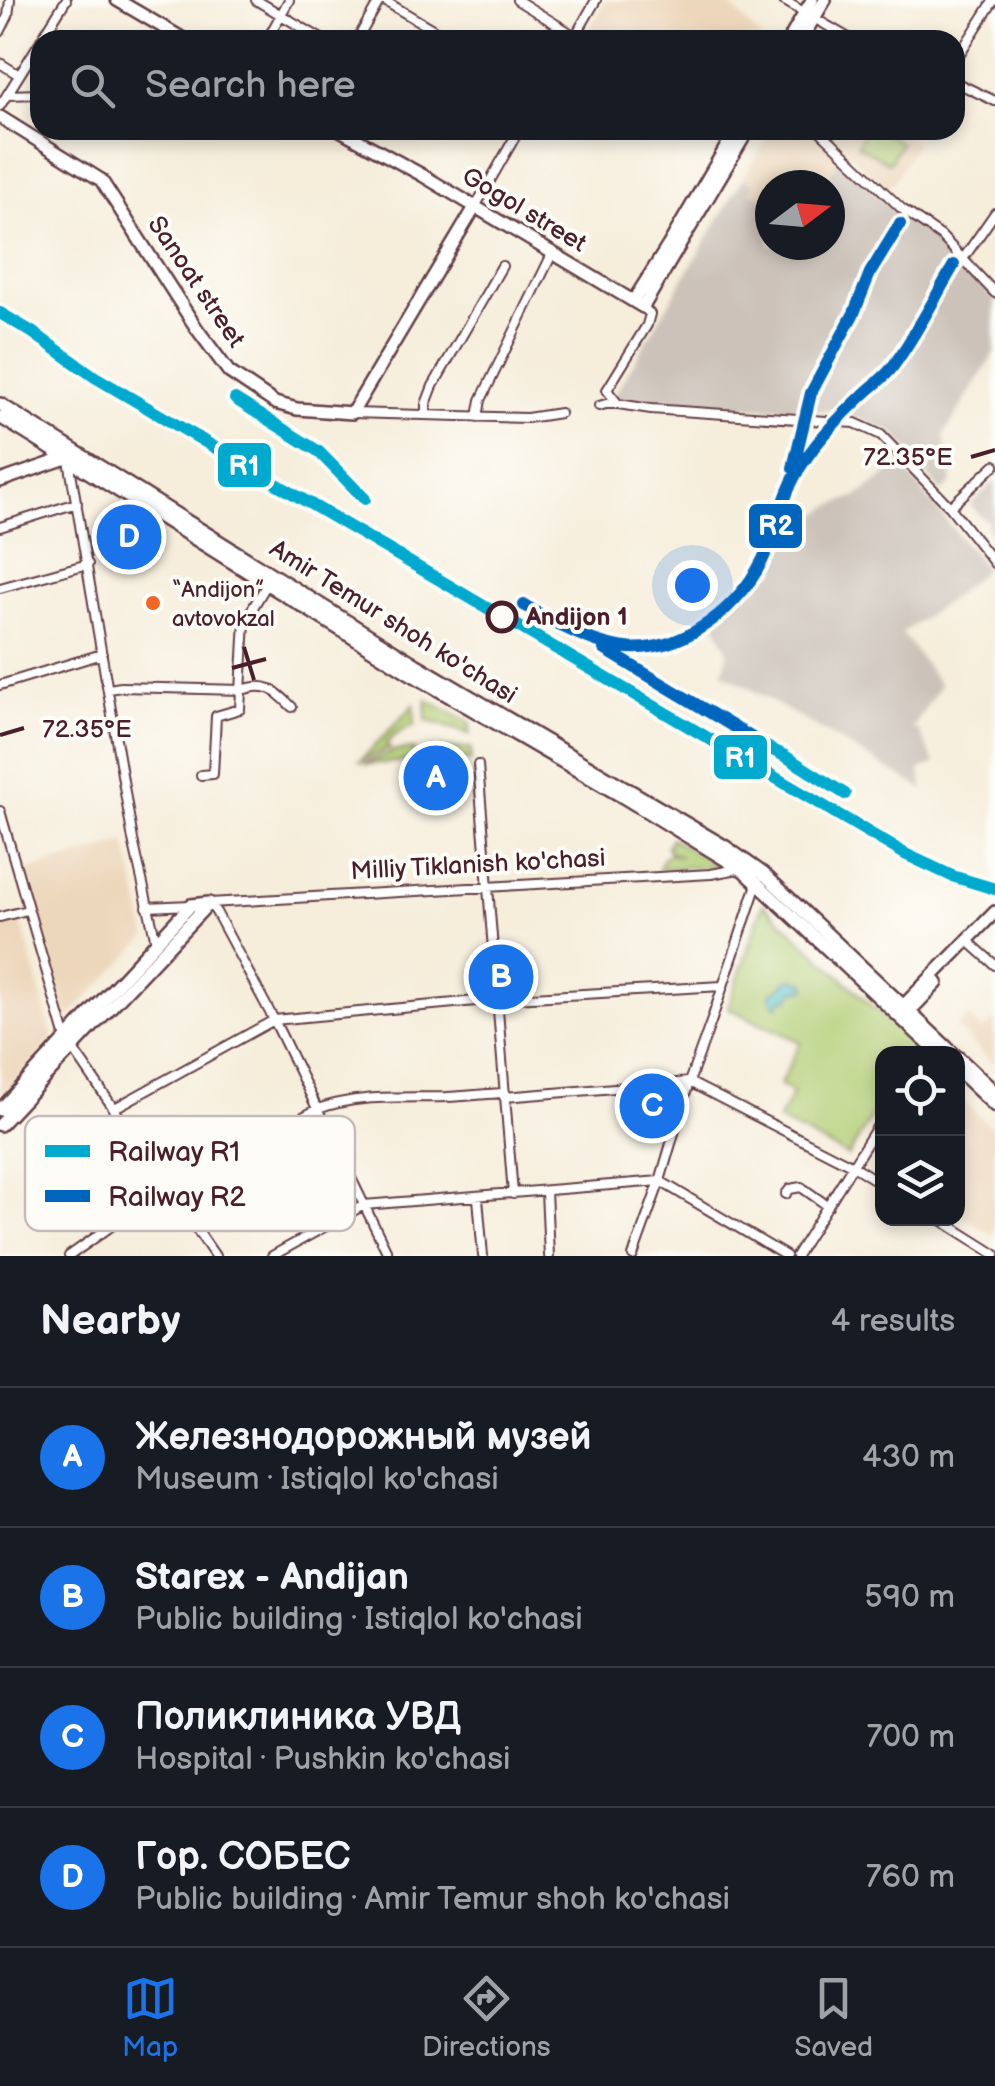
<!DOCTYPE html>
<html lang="en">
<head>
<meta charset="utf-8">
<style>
	:root { --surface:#171b24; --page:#242831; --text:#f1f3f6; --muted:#9ea1a6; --line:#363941; --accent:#1a73e8 }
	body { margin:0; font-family:"Balsamiq Sans",sans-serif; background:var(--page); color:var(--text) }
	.controls { position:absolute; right:30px; bottom:30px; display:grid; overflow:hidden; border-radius:20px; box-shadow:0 5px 15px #0003 }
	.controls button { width:90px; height:90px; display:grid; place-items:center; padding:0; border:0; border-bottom:2px solid var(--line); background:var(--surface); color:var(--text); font:50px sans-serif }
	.compass { position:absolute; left:755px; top:170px; width:90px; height:90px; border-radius:50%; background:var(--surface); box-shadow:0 5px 15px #0003; rotate:74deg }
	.you { position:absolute; left:692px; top:585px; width:35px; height:35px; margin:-25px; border:8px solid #fff; border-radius:50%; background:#1a73e8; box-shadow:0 0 0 15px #1a73e833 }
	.badge { display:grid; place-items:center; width:65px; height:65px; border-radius:50%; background:var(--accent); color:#fff; font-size:32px; font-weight:700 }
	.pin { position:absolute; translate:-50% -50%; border:5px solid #fff; box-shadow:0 2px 10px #0006 }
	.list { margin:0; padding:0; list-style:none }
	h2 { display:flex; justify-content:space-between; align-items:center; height:130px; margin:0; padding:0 40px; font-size:42px }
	h2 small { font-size:32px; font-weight:400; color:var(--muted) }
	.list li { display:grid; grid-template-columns:65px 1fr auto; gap:30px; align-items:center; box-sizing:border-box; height:140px; padding:0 40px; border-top:2px solid var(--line) }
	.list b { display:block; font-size:38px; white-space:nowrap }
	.list p { margin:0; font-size:32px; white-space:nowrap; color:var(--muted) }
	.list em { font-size:32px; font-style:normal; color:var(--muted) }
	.icon { flex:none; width:55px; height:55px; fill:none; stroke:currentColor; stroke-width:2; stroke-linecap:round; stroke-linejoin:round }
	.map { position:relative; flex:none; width:995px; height:1256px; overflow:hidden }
	.search { position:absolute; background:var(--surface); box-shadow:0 5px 15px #0003; left:30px; right:30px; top:30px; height:110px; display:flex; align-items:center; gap:25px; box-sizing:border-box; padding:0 35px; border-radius:30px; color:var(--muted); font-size:38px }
	.sheet { height:690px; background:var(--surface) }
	nav { display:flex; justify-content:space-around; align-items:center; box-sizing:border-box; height:140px; border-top:2px solid var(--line); background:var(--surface); font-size:28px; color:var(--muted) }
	nav a { display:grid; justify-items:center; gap:5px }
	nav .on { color:var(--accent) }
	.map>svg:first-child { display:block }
	.built { fill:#edd7bb }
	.industrial { fill:#ccc2b9 }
	.green { fill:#b1cd73; stroke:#7e764f; stroke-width:2.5 }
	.water { fill:#55c2cc; stroke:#50707c; stroke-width:2.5 }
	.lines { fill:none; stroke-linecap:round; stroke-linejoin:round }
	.minor-casing { stroke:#643e45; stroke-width:12 }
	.major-casing { stroke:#643e45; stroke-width:16 }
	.minor { stroke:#fff; stroke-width:8 }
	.major { stroke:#fff; stroke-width:11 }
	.rail-1-casing { stroke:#fdfcf7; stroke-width:20 }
	.rail-2-casing { stroke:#fdfcf7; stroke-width:20 }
	.rail-1 { stroke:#00a9ce; stroke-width:12 }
	.rail-2 { stroke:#0065bd; stroke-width:12 }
	.ticks { fill:none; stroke:#4a1f2b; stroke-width:4 }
	.bus-dot { fill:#f26522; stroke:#fdfcf7; stroke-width:4 }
	.stop-dot { fill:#fdfcf7; stroke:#4a1f2b; stroke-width:5 }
	.labels { text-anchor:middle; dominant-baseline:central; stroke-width:8; stroke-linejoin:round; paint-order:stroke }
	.bus-label { font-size:22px; fill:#4a1f2b; stroke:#fdfcf7; text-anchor:start }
	.street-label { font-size:25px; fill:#4a1f2b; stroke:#fdfcf7 }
	.stop-label { font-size:25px; font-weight:bold; fill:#4a1f2b; stroke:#fdfcf7; text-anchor:start }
	.key { fill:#fdfcf7; stroke:#c7baba; stroke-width:2.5 }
	.key-label { font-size:28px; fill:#4a1f2b }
	.ticks-label { font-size:25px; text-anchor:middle; fill:#4a1f2b; stroke:#fdfcf7; stroke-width:8; stroke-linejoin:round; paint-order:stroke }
	.line-badge { stroke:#fdfcf7; stroke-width:4 }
	.badge-label { font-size:28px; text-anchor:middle; font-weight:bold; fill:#fff }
</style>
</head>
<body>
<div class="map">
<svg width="995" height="1256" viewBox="0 0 995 1256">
	<rect width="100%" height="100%" fill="#fdfcf7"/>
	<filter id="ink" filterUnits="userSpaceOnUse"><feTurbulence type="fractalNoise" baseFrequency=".01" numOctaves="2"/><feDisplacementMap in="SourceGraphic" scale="20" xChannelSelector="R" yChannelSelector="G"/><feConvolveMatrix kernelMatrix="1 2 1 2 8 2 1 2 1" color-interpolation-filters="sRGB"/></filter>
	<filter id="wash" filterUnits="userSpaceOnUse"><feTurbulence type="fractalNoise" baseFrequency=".0048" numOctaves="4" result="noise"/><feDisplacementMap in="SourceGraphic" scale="40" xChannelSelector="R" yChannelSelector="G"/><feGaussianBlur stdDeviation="2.25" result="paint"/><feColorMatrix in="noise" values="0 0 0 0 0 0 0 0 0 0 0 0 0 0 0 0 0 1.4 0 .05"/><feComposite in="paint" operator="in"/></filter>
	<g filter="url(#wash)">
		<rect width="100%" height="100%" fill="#f6edda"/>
		<!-- built -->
		<path class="built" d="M606,0h119l38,40h-171l-7,-4z
			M772,130h42l27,26 -16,29h-55v17l-20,-12 4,-6 -11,-6z
			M832,130h80l-4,8 8,4 -20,36 -10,12 -56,-56z
			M126,842l21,95 -80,82 -41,-148z
			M21,920l32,120 -53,58v-172z
			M968,1016l15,15 12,-11v46l-39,-39z
			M675,1090l-10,35 -32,5 -2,-10 4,-2 -2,-25z
			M958,1097l37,34v106l-27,-18 -10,-2z"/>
		<!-- industrial -->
		<path class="industrial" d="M841,156l42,44 59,44 53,55v53l-51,83 8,47 -10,11 -48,-60 -56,-22 -227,-10 132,-223 11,6 -4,7 20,11v43h60v-60h-5z
			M901,464l84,105 -31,27 -52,37 38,52 -27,43 1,3 4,-2 17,35 -15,6 4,20 -201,-117 5,-23 -13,-27 50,-54 20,-29 45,-34 28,-10z
			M995,481v56l-9,-11 2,-5 -8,-5 -10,-11z"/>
		<!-- green -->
		<path class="green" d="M865,130h13l23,13 -12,20 -32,-18z
			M427,700l43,22v12l-44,-14z
			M414,705l1,20c-12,3 -21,10 -29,19l4,4 -31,14z
			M471,748v12l-41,2 -1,-12z
			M414,749v12l-50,3 30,-13z
			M671,838l47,28 -59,3 4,-11 6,-4 12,2 -12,-4 -2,-6z
			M763,904l152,142 -5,7 -28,1v45l-34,57 -70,-36 15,-27 -13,-9 21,-42 -73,-34z"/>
		<!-- water -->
		<path class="water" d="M793,979l13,4 1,5 -15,4 -2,6h-7l-5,8h-3l-4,-11 1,-3c8,-1 12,-11 21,-13z"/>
	</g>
	<g filter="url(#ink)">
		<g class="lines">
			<defs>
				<path id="minor" d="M256,0l67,40
					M383,0l68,40
					M517,0l58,36
					M783,0l69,40
					M0,32l8,-16 2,-16
					M41,40l25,-40
					M267,40l22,-40
					M357,40l23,-40
					M573,40l23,-40
					M955,61l39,-61
					M0,63l19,12
					M955,82l40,19
					M7,95l33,-1
					M0,106l40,-64
					M819,130l83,79 39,27 54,57
					M475,207l44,-77
					M963,259l32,-46
					M643,307l7,7 -3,11 -40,65 11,14 33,5 204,14 26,12 69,72 45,57
					M599,406l7,-2h12
					M352,413l175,5 33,-5
					M426,415v-11l7,-18 69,-120
					M478,417l3,-17 71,-146
					M69,460l64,380 23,102
					M950,507l45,-42
					M0,527l77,-24
					M0,588l88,-24
					M0,685l102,-31
					M109,689l12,-2 121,3c25,-9 34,1 50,17
					M478,765l35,429
					M201,775l12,-1 3,-58 24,-7 5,-88 22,-37
					M0,811l66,228 149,217
					M209,903l502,-29 27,-5
					M209,903l7,9 58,108 115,236
					M147,907l44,-2
					M0,917l27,-7
					M968,941l27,24
					M504,1097l185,-15 164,84 29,18
					M113,1109l161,-89 223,-21 225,-13
					M546,1191l3,65
					M786,1194l4,-5 11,-2 27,19
					M478,1198l5,58
					M938,1218l57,36
					M69,1256l99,-70 150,-77c40,-15 87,-11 129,-12 19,-1 38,-3 57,-4
					M272,1256l92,-51 296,-24 126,75
					M633,1256l27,-75 29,-99 22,-60 47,-141
					M796,1256l86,-137"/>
				<path id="major" d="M117,0l68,40
					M789,40l23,-40
					M801,40l24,-40
					M0,117l101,63 96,149 32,43 46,31 22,6 55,4 123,-206
					M340,130l82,45 221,132 105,-177
					M634,300l34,-54 68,-116
					M0,404l417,261 309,182 38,27 190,180
					M0,417l411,257 212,123 121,74 195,183
					M0,481l69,-24
					M901,1013l3,-8 91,-93
					M904,1015l6,-4 27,-28
					M958,1057l37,35
					M958,1071l37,35
					M0,1110l191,-205 18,-2
					M0,1125l209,-222"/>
			</defs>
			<!-- minor casing -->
			<use href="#minor" class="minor-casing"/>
			<!-- major casing -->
			<use href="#major" class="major-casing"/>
			<!-- minor -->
			<use href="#minor" class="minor"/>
			<!-- major -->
			<use href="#major" class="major"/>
			<defs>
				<path id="rail-1" d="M0,313l32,19 63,45 810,477 47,22 43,13
					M235,399l83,52 47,48
					M736,732l49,24 60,38"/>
				<path id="rail-2" d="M793,468l18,-75 43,-80 16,-40 30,-49
					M524,605c26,15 53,31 82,39 63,19 129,-29 156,-83 16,-32 20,-68 41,-98 17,-26 38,-47 60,-68 9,-9 20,-16 28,-26 24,-32 43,-70 63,-104
					M604,649l150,90"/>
			</defs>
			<!-- rail-1 casing -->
			<use href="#rail-1" class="rail-1-casing"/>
			<!-- rail-2 casing -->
			<use href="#rail-2" class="rail-2-casing"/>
			<!-- rail-1 -->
			<use href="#rail-1" class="rail-1"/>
			<!-- rail-2 -->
			<use href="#rail-2" class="rail-2"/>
		</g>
	</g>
	<!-- ticks -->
	<path class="ticks" d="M971,457l24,-7M244,647l10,33M232,668l34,-9M0,735l24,-7"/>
	<!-- markers -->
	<circle class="bus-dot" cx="153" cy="603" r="9"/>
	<circle class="stop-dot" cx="502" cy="617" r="14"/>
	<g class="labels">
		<!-- bus labels -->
		<g class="bus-label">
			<text x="172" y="590">“Andijon”<tspan x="172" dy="29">avtovokzal</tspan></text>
		</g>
		<!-- street labels -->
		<g class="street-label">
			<text transform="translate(524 210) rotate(31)">Gogol street</text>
			<text transform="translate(196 282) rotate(56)">Sanoat street</text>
			<text transform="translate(393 622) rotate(32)">Amir Temur shoh ko'chasi</text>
			<text transform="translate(478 865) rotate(-3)">Milliy Tiklanish ko'chasi</text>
		</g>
		<!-- stop labels -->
		<g class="stop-label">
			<text x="526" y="617">Andijon 1</text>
		</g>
	</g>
	<!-- legend -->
	<rect x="25" y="1116" width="330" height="115" rx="15" class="key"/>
	<rect x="45" y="1145" width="45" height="12" fill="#00a9ce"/>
	<rect x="45" y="1190" width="45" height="12" fill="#0065bd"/>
	<g class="key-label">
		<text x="108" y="1161">Railway R1</text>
		<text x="108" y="1206">Railway R2</text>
	</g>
	<g class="ticks-label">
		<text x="908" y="465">72.35°E</text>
		<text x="87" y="737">72.35°E</text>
	</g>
	<g class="line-badge">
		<rect x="216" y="441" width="57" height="48" rx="10" fill="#00a9ce"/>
		<rect x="747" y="502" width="57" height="48" rx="10" fill="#0065bd"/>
		<rect x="712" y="733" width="57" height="48" rx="10" fill="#00a9ce"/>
	</g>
	<g class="badge-label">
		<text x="244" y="475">R1</text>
		<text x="776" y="535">R2</text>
		<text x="740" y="767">R1</text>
	</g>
</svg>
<div class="controls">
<button><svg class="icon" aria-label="locate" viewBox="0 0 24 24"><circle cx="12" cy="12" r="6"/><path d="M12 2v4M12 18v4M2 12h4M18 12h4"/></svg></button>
<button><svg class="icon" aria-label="layers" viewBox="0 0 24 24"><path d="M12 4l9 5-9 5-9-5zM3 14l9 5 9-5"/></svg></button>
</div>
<svg class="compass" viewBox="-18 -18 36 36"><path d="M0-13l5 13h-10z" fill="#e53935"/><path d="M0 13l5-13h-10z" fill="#9ea1a6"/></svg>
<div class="you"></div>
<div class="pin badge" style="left:436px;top:778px">A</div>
<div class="pin badge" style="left:501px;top:977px">B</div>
<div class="pin badge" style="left:652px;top:1106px">C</div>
<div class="pin badge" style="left:129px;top:537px">D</div>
<div class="search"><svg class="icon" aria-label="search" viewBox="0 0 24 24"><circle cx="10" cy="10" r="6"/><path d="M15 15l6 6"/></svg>Search here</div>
</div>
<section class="sheet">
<h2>Nearby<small>4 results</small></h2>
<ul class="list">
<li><span class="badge">A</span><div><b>Железнодорожный музей</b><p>Museum · Istiqlol ko'chasi</p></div><em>430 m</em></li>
<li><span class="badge">B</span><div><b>Starex - Andijan</b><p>Public building · Istiqlol ko'chasi</p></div><em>590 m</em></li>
<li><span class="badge">C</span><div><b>Поликлиника УВД</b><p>Hospital · Pushkin ko'chasi</p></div><em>700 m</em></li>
<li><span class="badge">D</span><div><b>Гор. СОБЕС</b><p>Public building · Amir Temur shoh ko'chasi</p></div><em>760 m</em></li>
</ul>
</section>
<nav>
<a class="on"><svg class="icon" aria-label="map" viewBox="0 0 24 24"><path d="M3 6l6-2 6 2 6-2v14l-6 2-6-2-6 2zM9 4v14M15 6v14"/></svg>Map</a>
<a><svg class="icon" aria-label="directions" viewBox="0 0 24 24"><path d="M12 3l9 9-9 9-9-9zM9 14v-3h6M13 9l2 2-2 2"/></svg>Directions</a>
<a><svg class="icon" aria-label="saved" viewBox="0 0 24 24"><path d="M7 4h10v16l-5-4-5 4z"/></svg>Saved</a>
</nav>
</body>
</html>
